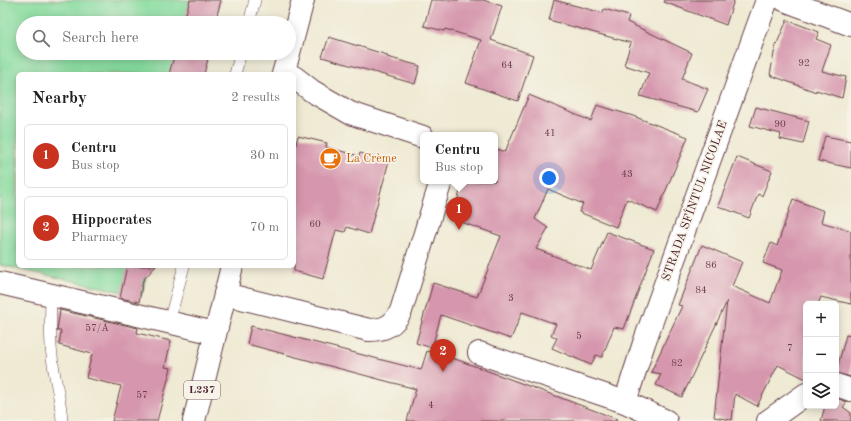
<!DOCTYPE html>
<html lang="en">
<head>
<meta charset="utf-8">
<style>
	:root { --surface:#fff; --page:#f6f6f6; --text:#222; --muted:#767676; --line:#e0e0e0; --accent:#c8321e }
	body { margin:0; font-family:"Old Standard TT",serif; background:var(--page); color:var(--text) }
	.controls { position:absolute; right:12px; bottom:12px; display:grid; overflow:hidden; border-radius:6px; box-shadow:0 2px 10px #0003 }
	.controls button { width:36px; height:36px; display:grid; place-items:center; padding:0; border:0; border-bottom:1px solid var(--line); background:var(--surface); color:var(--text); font:20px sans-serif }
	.you { position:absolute; left:549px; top:178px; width:14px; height:14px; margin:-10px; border:3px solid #fff; border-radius:50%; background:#1a73e8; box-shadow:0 0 0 6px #1a73e833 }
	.badge { display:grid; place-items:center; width:26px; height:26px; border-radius:50%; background:var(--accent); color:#fff; font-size:13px; font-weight:700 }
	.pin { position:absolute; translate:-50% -33px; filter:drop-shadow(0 1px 2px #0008) }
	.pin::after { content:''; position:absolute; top:21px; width:14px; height:12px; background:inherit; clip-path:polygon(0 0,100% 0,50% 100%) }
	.popup { position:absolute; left:420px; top:132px; width:78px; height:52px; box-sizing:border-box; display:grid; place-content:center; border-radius:6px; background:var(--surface); filter:drop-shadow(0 1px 3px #0005); font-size:13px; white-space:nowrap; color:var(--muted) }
	.popup b { font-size:15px; color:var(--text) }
	.popup::after { content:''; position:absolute; left:50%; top:100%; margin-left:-8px; border:8px solid transparent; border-top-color:var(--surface) }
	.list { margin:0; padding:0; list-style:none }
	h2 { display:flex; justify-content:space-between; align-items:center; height:52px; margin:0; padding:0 16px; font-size:17px }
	h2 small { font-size:13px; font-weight:400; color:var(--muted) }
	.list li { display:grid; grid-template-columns:26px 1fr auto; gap:12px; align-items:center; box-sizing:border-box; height:64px; margin:0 8px 8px; padding:0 8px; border:1px solid var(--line); border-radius:6px }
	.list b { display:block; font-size:15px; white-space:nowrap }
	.list p { margin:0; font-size:13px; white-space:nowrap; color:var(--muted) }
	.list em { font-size:13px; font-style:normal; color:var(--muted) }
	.icon { flex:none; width:22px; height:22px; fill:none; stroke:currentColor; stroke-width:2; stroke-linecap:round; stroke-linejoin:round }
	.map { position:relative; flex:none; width:851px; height:421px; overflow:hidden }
	.search { position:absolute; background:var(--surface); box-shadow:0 2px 10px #0003; left:16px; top:16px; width:280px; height:44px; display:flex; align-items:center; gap:10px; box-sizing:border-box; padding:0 14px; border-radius:22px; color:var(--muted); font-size:15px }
	.panel { position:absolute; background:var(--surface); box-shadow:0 2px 10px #0003; left:16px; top:72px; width:280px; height:196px; border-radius:6px }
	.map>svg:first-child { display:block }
	.green { fill:#86dc9f; stroke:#687e65 }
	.building { fill:#d696ad }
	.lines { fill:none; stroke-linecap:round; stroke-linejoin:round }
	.service-casing { stroke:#633d44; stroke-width:12 }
	.minor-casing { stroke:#633d44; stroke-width:24 }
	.primary-casing { stroke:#633d44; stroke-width:24 }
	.service { stroke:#fff; stroke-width:11 }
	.minor { stroke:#fff; stroke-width:22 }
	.primary { stroke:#fff; stroke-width:22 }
	.labels { text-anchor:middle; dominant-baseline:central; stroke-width:3.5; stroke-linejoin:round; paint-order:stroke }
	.number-label { font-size:10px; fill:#6d3d4c }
	.shield { fill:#f7f3e8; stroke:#7e5f64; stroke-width:1 }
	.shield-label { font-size:11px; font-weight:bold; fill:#4a1f2b }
	.food-label { font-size:12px; fill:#c56008; stroke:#f7f3e8; text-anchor:start }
	.street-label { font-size:12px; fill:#4a1f2b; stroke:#f7f3e8 }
</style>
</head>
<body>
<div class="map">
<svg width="851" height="421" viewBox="0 0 851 421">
	<rect width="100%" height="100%" fill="#f7f3e8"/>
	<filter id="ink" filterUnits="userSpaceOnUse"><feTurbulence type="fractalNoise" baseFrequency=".025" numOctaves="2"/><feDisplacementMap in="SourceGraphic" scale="8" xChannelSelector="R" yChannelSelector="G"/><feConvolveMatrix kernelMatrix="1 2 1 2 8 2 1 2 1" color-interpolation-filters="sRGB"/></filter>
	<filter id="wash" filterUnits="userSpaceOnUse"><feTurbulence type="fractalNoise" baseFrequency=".012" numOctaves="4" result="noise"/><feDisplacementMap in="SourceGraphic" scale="16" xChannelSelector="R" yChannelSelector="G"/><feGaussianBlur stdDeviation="0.9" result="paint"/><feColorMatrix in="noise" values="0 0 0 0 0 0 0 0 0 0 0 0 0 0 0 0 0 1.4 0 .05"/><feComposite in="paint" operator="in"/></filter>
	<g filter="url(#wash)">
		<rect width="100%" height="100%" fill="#efead3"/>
		<!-- green -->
		<path class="green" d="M0,0h219l-6,23h-190v30h182l-5,21h-182v192h131l-8,30 -141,-31z"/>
		<g id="blocks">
			<!-- building -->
			<path class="building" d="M190,0h31l-6,23h-32z
				M431,0h52l19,6 -11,34 42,15 -15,46 -52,-18 15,-43 -36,-11 -1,2 -20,-5z
				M554,0l49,13 1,-4 25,7 -2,6 65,31 -10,26 26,10 -10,23 -58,-16 9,-23 -25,-8 7,-22 -82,-23z
				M665,0h69l-8,25 -62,-23z
				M787,20l32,12 -3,7 15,6 -9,26 24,6 -4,21 -26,-8v2l-46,-17 5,-27z
				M329,37l58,18v2l33,9 -5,18 -93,-27z
				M175,53h33l1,2 -5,19h-35z
				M529,95l62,26 6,-16 36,11 55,21 -31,75 -30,-13 -11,28 -37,-15 4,-8 -35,-15 -13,30 13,9 -12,21 55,21 16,-38 47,17 -30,80 -10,-2 -12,30 -6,-2 -5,10 -39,-17 5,-10 -6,-3 5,-11 -34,-12 -11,27 -70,-24 -9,33 -16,-5 17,-60 44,14 24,-61 -49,-17 11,-38h32v-33l10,4z
				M756,107l53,14 -6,23 -23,-5 1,-5 -31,-8z
				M298,136l29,7 -1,4 33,9 1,-3 29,8 -20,73 -22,-7 -2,5 -9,-2 -13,49 -29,-8v-119z
				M825,136l26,5v27l-33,-7z
				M737,157l35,14 -10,25 -4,-2 -9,24 -31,-12z
				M793,199l31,12 -3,11 30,9v73l-30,-7 -3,7h-12v75l-28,-14 -21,41 -22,-12 -3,26 -18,-3 13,-116 -45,96 -26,-12 5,-11 -10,-2 31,-66 -4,-1 24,-60 40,17 -10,24 38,17 12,-33 -19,-7 8,-20 6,3z
				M127,266h29l-13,14 -4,22 -19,-4z
				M60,310l78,18 -1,5 34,8 -6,26 6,1 -14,53h-45l9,-35 -35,-8 6,-24 -33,-9 2,-14h-4z
				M251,326l170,44 6,-19 31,9 87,32 72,27 -1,2h-209l9,-32 -169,-45z
				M846,335l5,1v41l-15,-4z
				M836,398l11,4 -4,5 8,6v8h-30l4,-15h11z"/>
		</g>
	</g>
	<g filter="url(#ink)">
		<use href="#blocks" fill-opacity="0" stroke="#633d44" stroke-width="1"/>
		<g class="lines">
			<defs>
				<path id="service" d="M249,23l6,-23
					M235,74l6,-21
					M51,294c0,21 -2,41 1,62 2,22 9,43 10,65
					M169,322l15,-56"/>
				<path id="minor" d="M784,0l67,25
					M294,77l18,14 38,22 73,24
					M0,283l215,50
					M225,294l144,36c16,0 25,-5 32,-19l40,-130
					M479,353l146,49 41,19
					M836,385l15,5
					M625,402l19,-59 123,-343
					M768,421l38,-27"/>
				<path id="primary" d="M289,53l14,-53
					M283,74l6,-21
					M194,421l38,-155"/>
			</defs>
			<!-- service casing -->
			<use href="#service" class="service-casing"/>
			<!-- minor casing -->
			<use href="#minor" class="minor-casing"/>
			<!-- primary casing -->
			<use href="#primary" class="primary-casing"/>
			<!-- service -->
			<use href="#service" class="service"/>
			<!-- minor -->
			<use href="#minor" class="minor"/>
			<!-- primary -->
			<use href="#primary" class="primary"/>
		</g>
	</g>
	<!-- icons -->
	<defs>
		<symbol id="cafe-disc" viewBox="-11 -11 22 22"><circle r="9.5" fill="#e8710a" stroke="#f7f3e8"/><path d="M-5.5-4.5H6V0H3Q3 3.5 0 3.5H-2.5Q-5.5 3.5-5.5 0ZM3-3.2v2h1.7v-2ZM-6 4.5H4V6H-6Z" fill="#fff"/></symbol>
	</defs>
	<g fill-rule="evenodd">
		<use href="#cafe-disc" x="318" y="146" width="25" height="25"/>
	</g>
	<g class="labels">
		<!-- number labels -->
		<g class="number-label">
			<text x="804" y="63">92</text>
			<text x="507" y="65">64</text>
			<text x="780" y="124">90</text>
			<text x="550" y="133">41</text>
			<text x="627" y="174">43</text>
			<text x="315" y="224">60</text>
			<text x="711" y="265">86</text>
			<text x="701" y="290">84</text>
			<text x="511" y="298">3</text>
			<text x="97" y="328">57/A</text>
			<text x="579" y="336">5</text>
			<text x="790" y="348">7</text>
			<text x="677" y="363">82</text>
			<text x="142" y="395">57</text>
			<text x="431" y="405">4</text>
		</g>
		<!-- shield labels -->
		<rect class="shield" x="184" y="381" width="36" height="18" rx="3"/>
		<g class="shield-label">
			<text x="202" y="390">L237</text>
		</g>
		<!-- food labels -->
		<g class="food-label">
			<text x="346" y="159">La Crème</text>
		</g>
		<!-- street labels -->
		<g class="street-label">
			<text transform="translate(695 201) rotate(-70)">STRADA SFÎNTUL NICOLAE</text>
		</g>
	</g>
</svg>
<div class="controls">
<button>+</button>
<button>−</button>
<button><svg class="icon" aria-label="layers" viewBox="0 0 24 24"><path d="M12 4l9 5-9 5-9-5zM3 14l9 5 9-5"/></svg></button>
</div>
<div class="you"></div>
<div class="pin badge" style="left:459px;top:230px">1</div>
<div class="popup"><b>Centru</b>Bus stop</div>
<div class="pin badge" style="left:443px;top:372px">2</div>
<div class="search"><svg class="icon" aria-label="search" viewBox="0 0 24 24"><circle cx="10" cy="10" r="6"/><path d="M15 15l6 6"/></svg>Search here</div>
<section class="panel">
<h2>Nearby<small>2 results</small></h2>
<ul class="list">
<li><span class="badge">1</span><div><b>Centru</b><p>Bus stop</p></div><em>30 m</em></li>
<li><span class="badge">2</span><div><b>Hippocrates</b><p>Pharmacy</p></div><em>70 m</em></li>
</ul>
</section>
</div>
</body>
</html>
